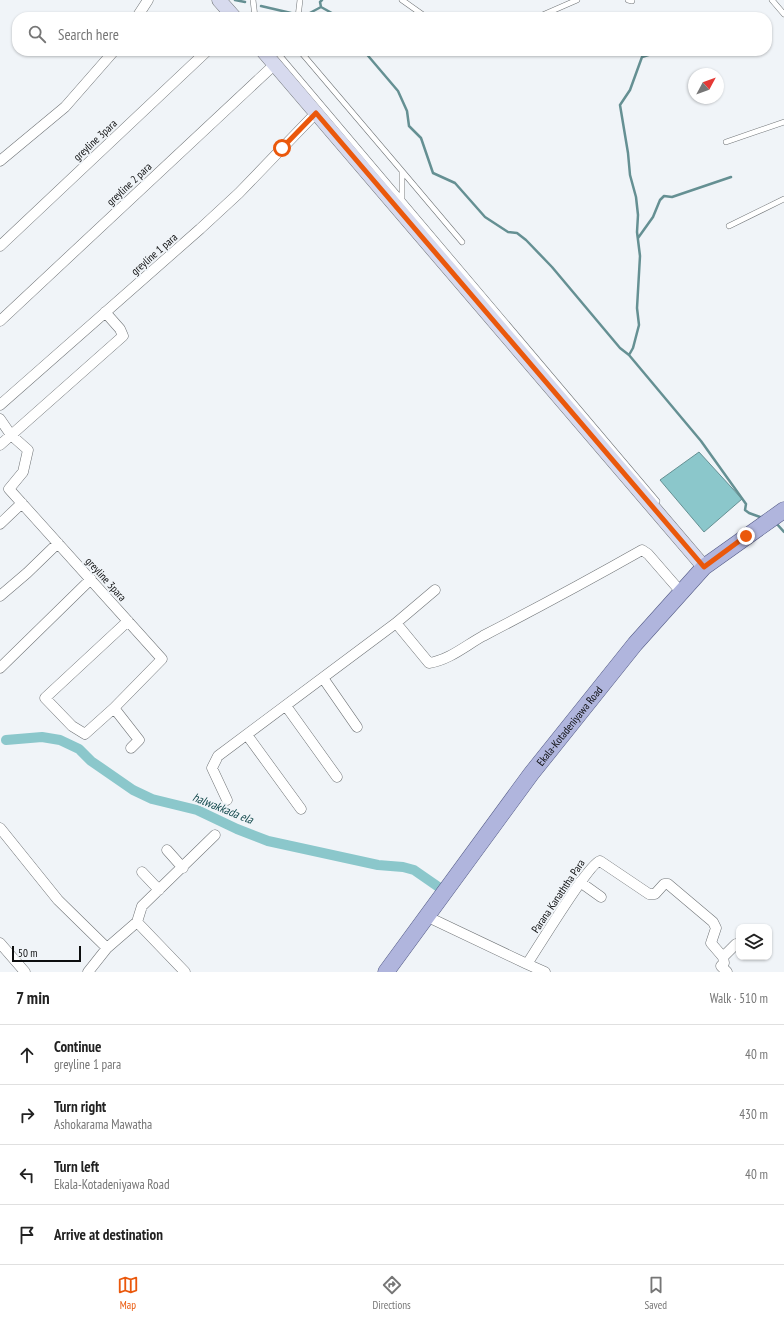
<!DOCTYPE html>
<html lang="en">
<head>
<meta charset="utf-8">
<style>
	:root { --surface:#fff; --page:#f2f2f2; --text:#222; --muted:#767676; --line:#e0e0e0; --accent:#ea580c }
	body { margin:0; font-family:"PT Sans Narrow",sans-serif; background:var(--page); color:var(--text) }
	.controls { position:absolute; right:12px; bottom:12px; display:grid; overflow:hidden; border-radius:8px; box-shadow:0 1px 3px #0004 }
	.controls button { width:36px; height:36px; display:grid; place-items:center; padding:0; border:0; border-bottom:1px solid var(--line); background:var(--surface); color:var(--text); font:20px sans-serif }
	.compass { position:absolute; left:688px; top:68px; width:36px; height:36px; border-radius:50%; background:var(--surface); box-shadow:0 1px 3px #0004; rotate:49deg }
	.scale { position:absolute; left:12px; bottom:10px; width:69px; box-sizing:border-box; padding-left:4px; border:2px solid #0d0e0f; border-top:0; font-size:11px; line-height:14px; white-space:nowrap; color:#0d0e0f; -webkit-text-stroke:3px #f0f4f8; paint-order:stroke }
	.stop { position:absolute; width:12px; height:12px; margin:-9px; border:3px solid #ea580c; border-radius:50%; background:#fff }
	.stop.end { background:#ea580c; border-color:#fff; box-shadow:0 1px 4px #0008 }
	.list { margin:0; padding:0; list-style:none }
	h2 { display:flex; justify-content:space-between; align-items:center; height:52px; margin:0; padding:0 16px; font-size:17px }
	h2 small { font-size:13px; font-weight:400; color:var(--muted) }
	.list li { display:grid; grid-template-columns:26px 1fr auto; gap:12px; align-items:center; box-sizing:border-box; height:60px; padding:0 16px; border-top:1px solid var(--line) }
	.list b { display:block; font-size:15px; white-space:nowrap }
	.list p { margin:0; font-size:13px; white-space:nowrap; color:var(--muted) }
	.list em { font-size:13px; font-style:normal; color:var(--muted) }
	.icon { flex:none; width:22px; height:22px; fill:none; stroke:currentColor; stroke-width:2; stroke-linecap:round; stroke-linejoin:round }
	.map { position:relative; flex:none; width:784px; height:972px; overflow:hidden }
	.search { position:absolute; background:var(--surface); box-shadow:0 1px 3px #0004; left:12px; right:12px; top:12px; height:44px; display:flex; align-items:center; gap:10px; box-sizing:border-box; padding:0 14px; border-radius:16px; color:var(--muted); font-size:15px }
	.sheet { height:292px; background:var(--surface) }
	nav { display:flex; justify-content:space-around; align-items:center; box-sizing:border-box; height:56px; border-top:1px solid var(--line); background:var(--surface); font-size:11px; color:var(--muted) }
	nav a { display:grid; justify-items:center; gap:2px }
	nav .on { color:var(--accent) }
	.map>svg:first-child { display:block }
	.water { fill:#8bc7cb; stroke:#659093 }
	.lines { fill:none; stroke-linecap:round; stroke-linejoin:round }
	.stream { stroke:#659093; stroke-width:2.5 }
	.canal { stroke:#8bc7cb; stroke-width:10 }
	.lane-casing { stroke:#707477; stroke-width:6 }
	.street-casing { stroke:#707477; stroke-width:11 }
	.secondary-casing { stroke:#707477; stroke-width:15 }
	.primary-casing { stroke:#545b86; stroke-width:17 }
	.lane { stroke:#fff; stroke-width:5 }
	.street { stroke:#fff; stroke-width:10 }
	.secondary { stroke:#d7daee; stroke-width:14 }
	.primary { stroke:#b0b5dd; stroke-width:16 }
	.route { stroke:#ea580c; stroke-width:5 }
	.labels { text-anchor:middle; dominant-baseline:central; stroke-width:4; stroke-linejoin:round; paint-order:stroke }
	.street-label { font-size:11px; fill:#0d0e0f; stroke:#f0f4f8 }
	.water-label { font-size:12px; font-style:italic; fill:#144a4d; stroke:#f0f4f8 }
</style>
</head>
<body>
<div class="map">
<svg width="784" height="972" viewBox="0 0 784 972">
	<rect width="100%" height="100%" fill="#f0f4f8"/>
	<!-- water -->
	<path class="water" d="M699,452l43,47 -38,33 -44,-52z"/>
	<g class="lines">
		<!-- stream -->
		<path class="stream" d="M235,0l10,2
			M322,0l-2,2 1,5 18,10
			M261,6l30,7
			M306,15l15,-8
			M364,51l34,40 9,20 2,15 12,12 12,35 22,10 30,34 23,15 9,1 9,7 26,27 68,81 9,7 72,86 45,63 -1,6 4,3 11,4
			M638,238l15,-21 7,-17 4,-4 8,1 59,-20
			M629,355l4,-7 6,-23 -2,-17 3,-52 -3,-24 1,-17 -2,-18 -6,-22 -2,-22 -8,-48 10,-15 12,-33 19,-6
			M776,523l8,9"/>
		<!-- canal -->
		<path class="canal" d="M6,740l36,-3 18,3 19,9 12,12 42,29 19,9 45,11 40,19 31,12 110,24 25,2 11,3 26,18"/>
		<defs>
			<path id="lane" d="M253,0l2,17
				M402,0l24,17
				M628,0l4,1
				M772,0l12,14
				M298,17l2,-17
				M538,17l39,-17
				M276,51l381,450
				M300,51l102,120v27
				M726,142l58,-20
				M402,171l60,71
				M729,226l55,-27"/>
			<path id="street" d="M137,17l11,-17
				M0,161l65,-54 49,-56
				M0,246l207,-195
				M0,321l274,-256
				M0,405l200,-176 39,-36 77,-80
				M0,419l11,16 17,15 -5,22 -14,17 153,170 -48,49 25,32 -8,8
				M0,445l123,-109 -3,-7 -15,-17
				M0,524l22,-21
				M0,596l27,-23 31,-30
				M396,623l39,-33
				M0,668l91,-89
				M323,678l34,49
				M286,706l51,71
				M114,708l-29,26 -13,-8 -27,-28 83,-77
				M247,735l54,74
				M227,800l-15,-32 6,-12 178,-133 33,40c20,-3 36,-17 54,-27 54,-28 106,-56 159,-86l6,4 33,38
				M0,828l58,72 49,48
				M167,850l16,18
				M142,872l17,18
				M580,882l21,15
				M428,917l99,47c10,-15 62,-101 73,-103l49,33h6l9,-10h4l45,38 3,6 -5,15 12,14 1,6 -3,3 6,6
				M137,922l5,-16 73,-71
				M0,943l25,29
				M723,957l13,-13
				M527,964l18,8
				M88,972l19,-24 30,-26 48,50"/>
			<path id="secondary" d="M219,0l15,17
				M263,51l441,516"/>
			<g id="primary">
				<path id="s1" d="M386,972l145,-198 104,-130 69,-77 80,-57"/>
			</g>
		</defs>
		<!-- lane casing -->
		<use href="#lane" class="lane-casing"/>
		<!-- street casing -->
		<use href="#street" class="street-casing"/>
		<!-- secondary casing -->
		<use href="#secondary" class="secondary-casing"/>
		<!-- primary casing -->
		<use href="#primary" class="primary-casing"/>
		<!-- lane -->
		<use href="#lane" class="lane"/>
		<!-- street -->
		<use href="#street" class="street"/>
		<!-- secondary -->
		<use href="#secondary" class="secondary"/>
		<!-- primary -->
		<use href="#primary" class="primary"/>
	</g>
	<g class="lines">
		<!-- route -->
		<path class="route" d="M282,148l34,-35 388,454 42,-31"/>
	</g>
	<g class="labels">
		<!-- street labels -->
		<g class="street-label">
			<text transform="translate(95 140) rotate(-43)">greyline 3para</text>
			<text transform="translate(129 184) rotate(-43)">greyline 2 para</text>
			<text transform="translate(154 254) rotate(-41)">greyline 1 para</text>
			<text transform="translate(106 579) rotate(48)">greyline 3para</text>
			<text stroke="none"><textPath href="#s1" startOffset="307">Ekala-Kotadeniyawa Road</textPath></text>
			<text transform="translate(558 896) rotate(-56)">Parana Kanaththa Para</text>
		</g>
		<!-- water labels -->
		<g class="water-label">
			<text transform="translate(223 808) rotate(22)">halwakkada ela</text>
		</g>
	</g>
</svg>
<div class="controls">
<button><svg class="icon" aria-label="layers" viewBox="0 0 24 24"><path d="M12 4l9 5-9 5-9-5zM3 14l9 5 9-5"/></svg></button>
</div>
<svg class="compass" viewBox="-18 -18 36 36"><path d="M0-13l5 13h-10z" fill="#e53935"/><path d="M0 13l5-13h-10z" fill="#767676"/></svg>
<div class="scale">50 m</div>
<div class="stop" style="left:282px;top:148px"></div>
<div class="stop end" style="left:746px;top:536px"></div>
<div class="search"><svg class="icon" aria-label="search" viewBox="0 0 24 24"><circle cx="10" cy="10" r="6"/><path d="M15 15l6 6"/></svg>Search here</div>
</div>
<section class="sheet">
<h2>7 min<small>Walk · 510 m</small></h2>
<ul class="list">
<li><svg class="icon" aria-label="ahead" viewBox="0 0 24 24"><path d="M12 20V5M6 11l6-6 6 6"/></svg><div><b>Continue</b><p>greyline 1 para</p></div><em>40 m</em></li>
<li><svg class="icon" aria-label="right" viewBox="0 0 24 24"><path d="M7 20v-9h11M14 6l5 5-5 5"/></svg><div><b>Turn right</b><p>Ashokarama Mawatha</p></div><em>430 m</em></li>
<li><svg class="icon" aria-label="left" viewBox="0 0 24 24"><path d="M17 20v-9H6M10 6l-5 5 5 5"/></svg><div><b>Turn left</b><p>Ekala-Kotadeniyawa Road</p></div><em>40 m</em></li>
<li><svg class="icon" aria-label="arrive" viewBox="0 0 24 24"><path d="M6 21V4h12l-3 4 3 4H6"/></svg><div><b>Arrive at destination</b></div></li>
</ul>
</section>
<nav>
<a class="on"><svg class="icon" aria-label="map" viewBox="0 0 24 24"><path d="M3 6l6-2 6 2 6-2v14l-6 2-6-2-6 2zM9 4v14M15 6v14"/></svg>Map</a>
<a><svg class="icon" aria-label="directions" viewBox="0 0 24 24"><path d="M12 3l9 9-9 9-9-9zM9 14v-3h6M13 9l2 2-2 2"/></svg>Directions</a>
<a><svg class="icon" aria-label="saved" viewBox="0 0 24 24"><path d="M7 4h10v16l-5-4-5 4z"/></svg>Saved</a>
</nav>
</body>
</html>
